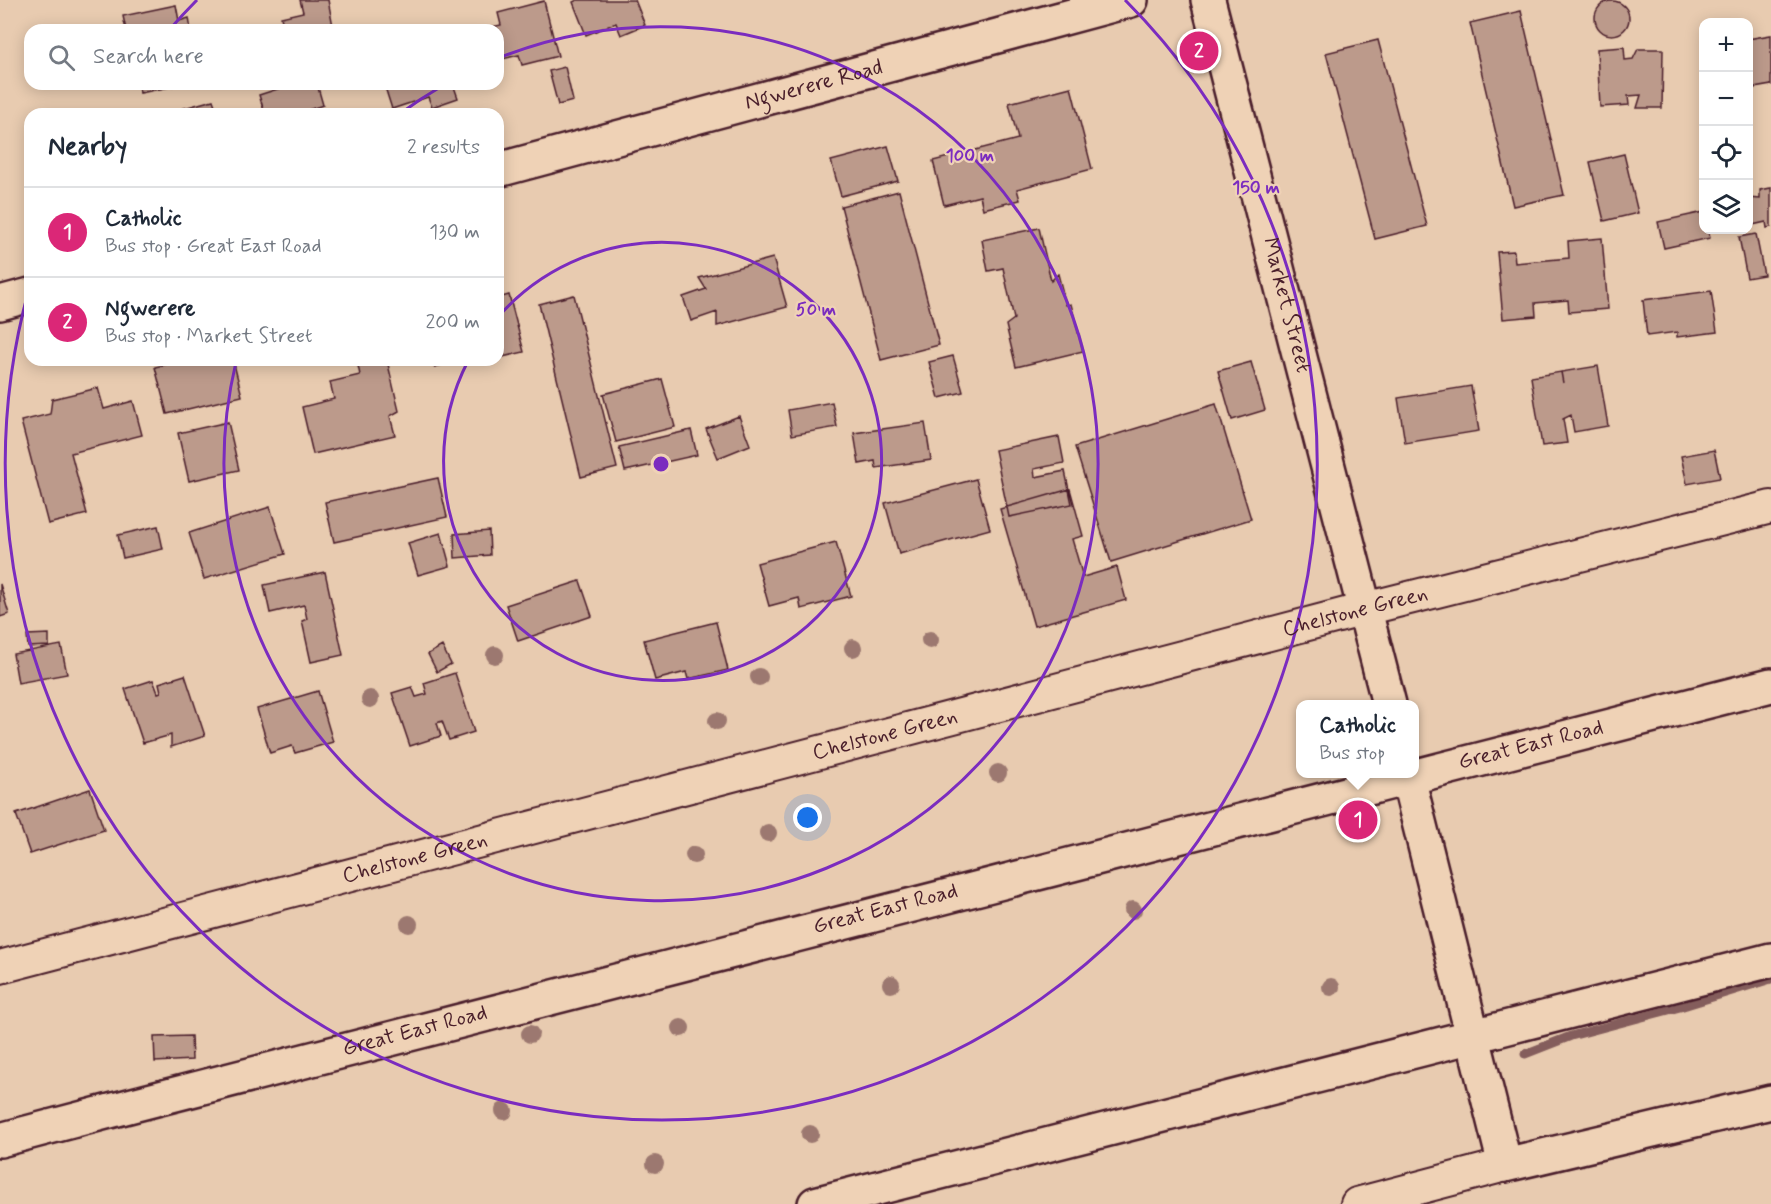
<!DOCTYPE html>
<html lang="en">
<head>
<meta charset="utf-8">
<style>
	:root { --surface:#fff; --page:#f2f2f3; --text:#1f2937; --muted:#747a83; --line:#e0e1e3; --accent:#db2777 }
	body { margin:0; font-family:Mynerve,sans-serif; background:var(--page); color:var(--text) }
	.controls { position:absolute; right:18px; top:18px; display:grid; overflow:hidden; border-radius:12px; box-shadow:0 3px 15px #0003 }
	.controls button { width:54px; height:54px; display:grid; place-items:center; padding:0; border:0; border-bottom:2px solid var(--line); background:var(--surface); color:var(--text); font:30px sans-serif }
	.you { position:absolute; left:808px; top:818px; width:21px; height:21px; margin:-15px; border:4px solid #fff; border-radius:50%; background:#1a73e8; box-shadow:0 0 0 9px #1a73e833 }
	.badge { display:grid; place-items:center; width:39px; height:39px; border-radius:50%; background:var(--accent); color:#fff; font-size:20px; font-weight:700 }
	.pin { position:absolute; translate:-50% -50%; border:3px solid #fff; box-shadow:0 2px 6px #0006 }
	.popup { position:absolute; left:1296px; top:700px; width:123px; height:78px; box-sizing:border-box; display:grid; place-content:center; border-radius:12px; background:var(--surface); filter:drop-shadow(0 2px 4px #0005); font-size:20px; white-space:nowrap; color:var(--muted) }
	.popup b { font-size:22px; color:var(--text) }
	.popup::after { content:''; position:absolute; left:50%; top:100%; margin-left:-12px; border:12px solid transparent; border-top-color:var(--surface) }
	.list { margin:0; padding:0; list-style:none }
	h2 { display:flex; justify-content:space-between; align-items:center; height:78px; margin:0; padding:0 24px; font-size:26px }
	h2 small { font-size:20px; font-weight:400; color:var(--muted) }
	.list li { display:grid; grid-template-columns:39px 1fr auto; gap:18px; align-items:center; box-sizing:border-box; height:90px; padding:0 24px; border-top:2px solid var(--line) }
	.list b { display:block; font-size:22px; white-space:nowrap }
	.list p { margin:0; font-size:20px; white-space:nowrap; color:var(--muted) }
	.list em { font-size:20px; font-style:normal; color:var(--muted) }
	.icon { flex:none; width:33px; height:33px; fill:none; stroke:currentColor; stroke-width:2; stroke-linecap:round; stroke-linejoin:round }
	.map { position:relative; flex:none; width:1771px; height:1204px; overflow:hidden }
	.search { position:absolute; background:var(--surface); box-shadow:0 3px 15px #0003; left:24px; top:24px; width:480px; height:66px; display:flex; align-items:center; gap:15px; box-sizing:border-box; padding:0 21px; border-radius:18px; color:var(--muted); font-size:22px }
	.panel { position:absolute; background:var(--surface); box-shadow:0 3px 15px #0003; left:24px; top:108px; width:480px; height:258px; border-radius:18px }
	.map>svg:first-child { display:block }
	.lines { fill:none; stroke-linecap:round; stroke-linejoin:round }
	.stream { stroke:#845d5b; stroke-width:9 }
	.building { fill:#bc9a8b; stroke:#4a1f2b; stroke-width:1.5 }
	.street-casing { stroke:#4a1f2b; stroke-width:36 }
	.secondary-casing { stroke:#4a1f2b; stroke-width:38 }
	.primary-casing { stroke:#4a1f2b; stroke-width:38 }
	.street { stroke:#efd2b6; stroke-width:32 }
	.secondary { stroke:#efd2b6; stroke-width:33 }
	.primary { stroke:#efd2b6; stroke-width:33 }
	.tree { fill:#9c7870 }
	.ring { fill:none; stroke:#7b2cbf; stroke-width:3 }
	.labels { text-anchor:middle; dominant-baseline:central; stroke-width:4.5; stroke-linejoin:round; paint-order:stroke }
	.street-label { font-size:22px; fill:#4a1f2b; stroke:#efd2b6 }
	.centre { fill:#7b2cbf; stroke:#efd2b6; stroke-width:3 }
	.ring-label { font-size:18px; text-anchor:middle; font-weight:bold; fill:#7b2cbf; stroke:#efd2b6; stroke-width:4.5; stroke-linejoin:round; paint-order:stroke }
</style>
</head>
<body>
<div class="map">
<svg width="1771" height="1204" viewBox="0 0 1771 1204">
	<rect width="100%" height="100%" fill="#e8cbb0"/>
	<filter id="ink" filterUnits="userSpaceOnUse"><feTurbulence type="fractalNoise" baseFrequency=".0167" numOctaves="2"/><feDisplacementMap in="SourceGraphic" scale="12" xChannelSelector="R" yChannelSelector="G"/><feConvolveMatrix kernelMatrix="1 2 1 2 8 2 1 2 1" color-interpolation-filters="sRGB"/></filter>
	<g filter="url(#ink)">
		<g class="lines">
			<!-- stream -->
			<path class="stream" d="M1525,1054l46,-18 109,-29 91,-28"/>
		</g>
		<!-- building -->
		<path class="building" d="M300,0h28l5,26 -19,4h-30l-3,-13 22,-5z
			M577,0h58l10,25 -24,10 -5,-12 -30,12 -13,-33z
			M1595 18a17 17 0 1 1 34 0a17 17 0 1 1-34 0Z
			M544,1l14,55 -36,9 -3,-10 -21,5v-30h-20l23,-5 -3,-12z
			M176,5l3,16 10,-3 2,12h-65l-3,-14z
			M1521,11l43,184 -51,11 -43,-183z
			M1771,35v50l-23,4v-50z
			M1378,40l49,186 -52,13 -49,-186z
			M1624,47l1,13 8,-1 5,-10h25l-1,59h-25l4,-13 -13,1 1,9 -29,2 -3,-58z
			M565,67l8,34 -15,4 -9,-34z
			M138,84h46l-44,9z
			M293,84h24l6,21 -27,9h-31l-6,-19z
			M384,84h69l5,14 -26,9 -4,-10 -36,12z
			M1071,87l21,82 -75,20 3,11 -37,9 -3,-13 -36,9 -11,-44 85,-22 -9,-36z
			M213,100l5,14h-55z
			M888,146l10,35 -57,15 -10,-35z
			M1624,154l14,59 -34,8 -14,-59z
			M1771,188v39l-4,1 -1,-6 -18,4v-28l12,1v-9z
			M899,191l40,154 -58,15 -40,-154z
			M1704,212v18h4l2,8 -46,10 -6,-26z
			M1039,228l12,53 7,-7 8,31 5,-1 12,47 -67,16 -10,-42 8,-6 -11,-51 -15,3 -6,-31z
			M1756,234l8,41 -17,3 -8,-41z
			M1602,238l6,71 -39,3 -1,-12 -33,3 1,13 -33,3 -6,-67 17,-1 1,12 54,-5 -1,-17z
			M773,258l14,49 -70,19v-14l-26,9 -8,-24 23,-8 -7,-11z
			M1711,291l6,41 -40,5v-5l-30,4 -4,-36z
			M509,295l15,57 -26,6v-60z
			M574,295l43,173 -36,9 -42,-173z
			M953,356l10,36 -24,6 -10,-36z
			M184,360h49l9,36 -75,18 -12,-47z
			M362,360h25l12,51 -9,5 5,19 -82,19 -11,-47 32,-8 -4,-17 30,-7 -3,-14z
			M432,360h31l-29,7z
			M1251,362l14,48 -33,10 -14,-49z
			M1598,366l10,60 -34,6 -3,-17 -8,4 4,24 -25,3 -11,-69 30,-5 2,11 -2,-11z
			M662,379l13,48 -59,15 -13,-48z
			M1471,386l8,45 -74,12 -7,-45z
			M98,388l6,21 29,-8 9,34 -71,18 16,61 -39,10 -27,-103 29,-7 2,-15z
			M832,402l5,25 -45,8 -4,-25z
			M1216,404l35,115 -140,43 -36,-115z
			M739,416l11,29 -32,13 -12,-29z
			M228,422l11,48 -50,11 -11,-48z
			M925,423l6,37 -55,8 -1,-7 -16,3 -5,-31z
			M691,430l6,25 -72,16 -6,-24z
			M1059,437l5,26 -30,6 1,8 30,-6 7,33 -63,13 -14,-67z
			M1714,450l6,28 -33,6 -6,-28z
			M438,478l9,39 -113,25 -9,-40z
			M976,479l14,50 -91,25 -14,-51z
			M1070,489l13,47 -11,3 11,38 34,-10 9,33 -92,26 -34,-117z
			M270,507l15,47 -81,25 -15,-46z
			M158,526l5,23 -40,9 -5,-23z
			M489,531l1,24 -35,3 -1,-24z
			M441,533l9,33 -32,9 -10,-32z
			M836,542l15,54 -50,13 -2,-11 -30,8 -12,-43z
			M325,572l18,83 -32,7 -9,-41 5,-2 -3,-14 -34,8 -6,-28z
			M580,581l12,35 -74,25 -12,-36z
			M0,584l9,30 -9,3z
			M716,622l12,48 -40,9 -2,-7 -31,8 -11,-40z
			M49,634v12l-21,1 -1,-12z
			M61,645l6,29 -49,9 -5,-29z
			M442,646l9,18 -14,8 -9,-18z
			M455,673l19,59 -25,8 -7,-19 -5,2 4,13 -31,10 -18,-53 20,-6 4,10 11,-3 -3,-11z
			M185,675l20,61 -34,11v-12l-28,8 -18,-54 28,-9 5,13 3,-1 -2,-9z
			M318,691l15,51 -38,11 -3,-7 -22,7 -13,-44z
			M90,789l14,41 -74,24 -14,-40z
			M191,1036l1,24 -37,2 -1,-25z"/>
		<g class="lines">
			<defs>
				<g id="street">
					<path id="s1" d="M0,967l1365,-358 406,-102"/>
					<path d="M1357,1204l148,-39"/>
				</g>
				<g id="secondary">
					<path id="s2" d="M1208,0l181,704"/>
					<path id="s3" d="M498,170l633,-170"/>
					<path d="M0,303l30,-8"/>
					<path d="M1407,774l98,391 266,-63"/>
				</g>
				<g id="primary">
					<path id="s4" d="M0,1140c589,-156 1179,-308 1771,-455"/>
					<path d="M815,1204l956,-244"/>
				</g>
			</defs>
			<!-- street casing -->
			<use href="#street" class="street-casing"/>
			<!-- secondary casing -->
			<use href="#secondary" class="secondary-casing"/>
			<!-- primary casing -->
			<use href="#primary" class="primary-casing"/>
			<!-- street -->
			<use href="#street" class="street"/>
			<!-- secondary -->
			<use href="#secondary" class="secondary"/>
			<!-- primary -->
			<use href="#primary" class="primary"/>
		</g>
		<!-- trees -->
		<g class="tree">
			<circle cx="930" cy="640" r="9"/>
			<circle cx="853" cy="648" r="9"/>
			<circle cx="495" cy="655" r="9"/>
			<circle cx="759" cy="677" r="9"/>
			<circle cx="370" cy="699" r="9"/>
			<circle cx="717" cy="721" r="9"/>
			<circle cx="998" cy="773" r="9"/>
			<circle cx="768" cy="833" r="9"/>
			<circle cx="694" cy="855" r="9"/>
			<circle cx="1133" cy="910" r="9"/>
			<circle cx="409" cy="924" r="9"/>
			<circle cx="891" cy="984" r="9"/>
			<circle cx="1331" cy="987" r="9"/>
			<circle cx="681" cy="1028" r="9"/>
			<circle cx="530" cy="1034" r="9"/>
			<circle cx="504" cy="1111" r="9"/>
			<circle cx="810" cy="1134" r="9"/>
			<circle cx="655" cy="1164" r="9"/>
		</g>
	</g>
	<!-- distance rings -->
	<g class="ring">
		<path d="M498 317A219 219 0 1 1 468 361"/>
		<path d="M401 113A437 437 0 0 1 442 86M501 57A437 437 0 1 1 236 362"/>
		<path d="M170 29A656 656 0 0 1 197 0M1125 0A656 656 0 1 1 29 289"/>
	</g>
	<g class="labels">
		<!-- street labels -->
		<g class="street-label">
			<text stroke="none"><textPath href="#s3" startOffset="327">Ngwerere Road</textPath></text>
			<text stroke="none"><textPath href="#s2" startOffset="315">Market Street</textPath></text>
			<text stroke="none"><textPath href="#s1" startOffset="1401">Chelstone Green</textPath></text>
			<text stroke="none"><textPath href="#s1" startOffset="915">Chelstone Green</textPath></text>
			<text stroke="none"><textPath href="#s4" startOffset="1581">Great East Road</textPath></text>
			<text stroke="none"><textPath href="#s1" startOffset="429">Chelstone Green</textPath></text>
			<text stroke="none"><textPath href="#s4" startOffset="915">Great East Road</textPath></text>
			<text stroke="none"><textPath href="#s4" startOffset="429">Great East Road</textPath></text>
		</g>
	</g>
	<circle cx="661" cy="464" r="9" class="centre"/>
	<g class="ring-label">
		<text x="970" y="161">100 m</text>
		<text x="1256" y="193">150 m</text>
		<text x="816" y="315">50 m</text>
	</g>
</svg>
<div class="controls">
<button>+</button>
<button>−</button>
<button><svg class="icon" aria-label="locate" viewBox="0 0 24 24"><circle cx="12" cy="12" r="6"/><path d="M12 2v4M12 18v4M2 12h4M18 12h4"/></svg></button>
<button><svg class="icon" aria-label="layers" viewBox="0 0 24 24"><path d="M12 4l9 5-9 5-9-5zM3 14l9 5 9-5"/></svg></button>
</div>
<div class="you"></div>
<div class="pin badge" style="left:1358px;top:820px">1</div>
<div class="popup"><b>Catholic</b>Bus stop</div>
<div class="pin badge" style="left:1199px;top:51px">2</div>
<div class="search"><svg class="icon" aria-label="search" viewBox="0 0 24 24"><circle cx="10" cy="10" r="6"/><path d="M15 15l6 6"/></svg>Search here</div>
<section class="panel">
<h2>Nearby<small>2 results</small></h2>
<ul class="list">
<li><span class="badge">1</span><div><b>Catholic</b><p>Bus stop · Great East Road</p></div><em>130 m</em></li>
<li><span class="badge">2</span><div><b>Ngwerere</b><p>Bus stop · Market Street</p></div><em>200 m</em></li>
</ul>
</section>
</div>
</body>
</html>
